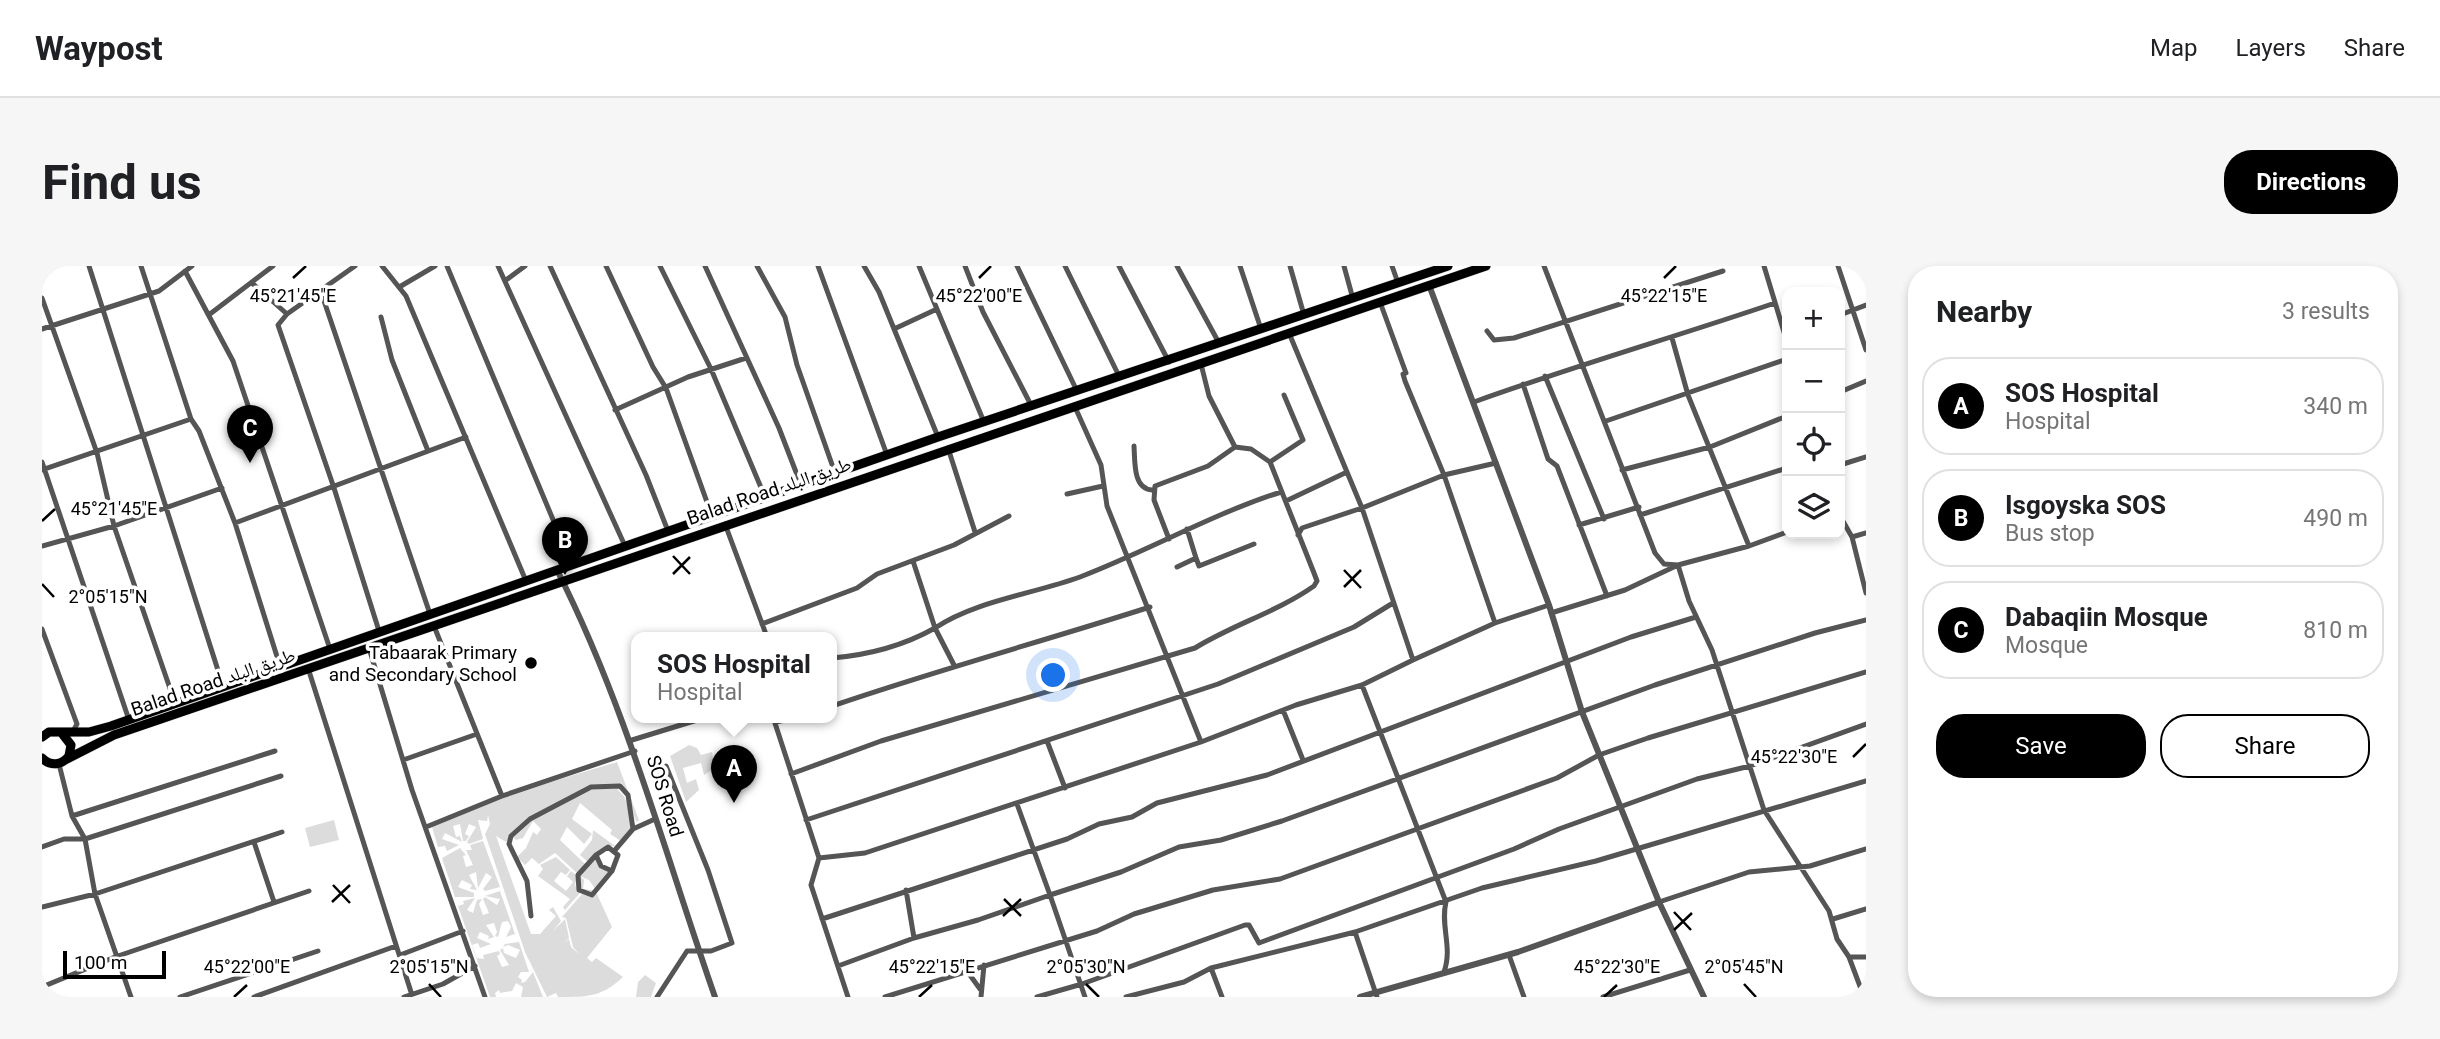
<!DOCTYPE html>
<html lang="en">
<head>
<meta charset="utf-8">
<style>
	:root { --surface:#fff; --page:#f6f6f6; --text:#202124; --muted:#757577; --line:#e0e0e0; --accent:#000 }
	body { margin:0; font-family:Roboto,"Noto Naskh Arabic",sans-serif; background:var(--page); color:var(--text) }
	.controls { position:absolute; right:21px; top:21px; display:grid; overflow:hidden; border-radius:14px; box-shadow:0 4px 10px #0003 }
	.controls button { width:63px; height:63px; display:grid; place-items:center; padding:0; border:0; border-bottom:2px solid var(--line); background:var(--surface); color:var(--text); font:35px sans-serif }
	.scale { position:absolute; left:21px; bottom:18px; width:103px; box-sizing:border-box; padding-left:7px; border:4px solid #000; border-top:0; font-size:19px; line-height:24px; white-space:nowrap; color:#000; -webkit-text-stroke:5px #fff; paint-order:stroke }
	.you { position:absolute; left:1012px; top:410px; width:24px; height:24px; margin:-18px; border:5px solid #fff; border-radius:50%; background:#1a73e8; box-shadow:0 0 0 10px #1a73e833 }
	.badge { display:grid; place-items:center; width:46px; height:46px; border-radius:50%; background:var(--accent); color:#fff; font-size:23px; font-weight:700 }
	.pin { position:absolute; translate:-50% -58px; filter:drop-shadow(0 2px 4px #0008) }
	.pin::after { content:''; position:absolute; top:37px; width:24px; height:21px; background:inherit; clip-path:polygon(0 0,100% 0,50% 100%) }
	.popup { position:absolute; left:589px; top:366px; width:206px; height:91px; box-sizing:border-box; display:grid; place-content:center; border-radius:14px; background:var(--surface); filter:drop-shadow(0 2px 5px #0005); font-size:23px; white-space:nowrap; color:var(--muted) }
	.popup b { font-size:26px; color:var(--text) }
	.popup::after { content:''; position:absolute; left:50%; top:100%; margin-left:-14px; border:14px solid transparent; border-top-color:var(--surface) }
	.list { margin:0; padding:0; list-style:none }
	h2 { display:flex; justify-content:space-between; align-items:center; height:91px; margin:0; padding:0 28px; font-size:30px }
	h2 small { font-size:23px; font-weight:400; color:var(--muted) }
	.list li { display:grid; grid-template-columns:46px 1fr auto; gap:21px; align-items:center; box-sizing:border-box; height:98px; margin:0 14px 14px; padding:0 14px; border:2px solid var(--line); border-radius:28px }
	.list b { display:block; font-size:26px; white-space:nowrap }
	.list p { margin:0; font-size:23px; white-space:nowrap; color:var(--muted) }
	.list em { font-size:23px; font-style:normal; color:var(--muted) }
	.actions { display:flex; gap:14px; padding:21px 28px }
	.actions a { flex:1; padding:16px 0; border:2px solid var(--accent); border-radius:28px; text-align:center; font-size:24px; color:var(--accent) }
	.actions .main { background:var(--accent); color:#fff }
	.icon { flex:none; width:38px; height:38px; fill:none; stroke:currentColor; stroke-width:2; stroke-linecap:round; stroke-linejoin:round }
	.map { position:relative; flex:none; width:1824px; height:731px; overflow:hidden; border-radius:28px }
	header { display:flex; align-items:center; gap:42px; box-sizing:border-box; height:98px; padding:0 35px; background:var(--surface); border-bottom:2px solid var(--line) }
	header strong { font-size:33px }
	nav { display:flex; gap:38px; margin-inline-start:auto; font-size:24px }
	.intro { display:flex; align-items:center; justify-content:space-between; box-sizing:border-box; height:168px; padding:0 42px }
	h1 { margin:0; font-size:49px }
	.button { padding:18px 32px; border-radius:28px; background:var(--accent); color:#fff; font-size:24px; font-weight:700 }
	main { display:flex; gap:42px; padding:0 42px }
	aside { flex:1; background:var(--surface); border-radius:28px; box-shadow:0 4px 10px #0003 }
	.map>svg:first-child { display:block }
	.green { fill:#dcdcdc }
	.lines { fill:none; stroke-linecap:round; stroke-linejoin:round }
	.trunk-casing { stroke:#dbdbdb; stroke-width:10 }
	.minor { stroke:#555; stroke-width:5 }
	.tertiary { stroke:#555; stroke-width:6 }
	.trunk { stroke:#000; stroke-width:9 }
	.ticks { fill:none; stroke:#000; stroke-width:2.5 }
	.poi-dot { fill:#000; stroke:#fff; stroke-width:2.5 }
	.labels { text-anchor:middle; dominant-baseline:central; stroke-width:7; stroke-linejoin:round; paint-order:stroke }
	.street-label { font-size:19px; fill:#000; stroke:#fff }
	.poi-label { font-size:19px; fill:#000; stroke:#fff; text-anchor:end }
	.ticks-label { font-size:18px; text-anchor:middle; fill:#000; stroke:#fff; stroke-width:7; stroke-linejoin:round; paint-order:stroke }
</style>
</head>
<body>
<header>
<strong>Waypost</strong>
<nav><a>Map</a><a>Layers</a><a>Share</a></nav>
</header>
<div class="intro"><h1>Find us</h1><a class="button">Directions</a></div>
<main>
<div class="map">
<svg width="1824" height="731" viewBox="0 0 1824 731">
	<rect width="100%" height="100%" fill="#fff"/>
	<!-- green -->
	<path class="green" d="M647,479l8,3 4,7 11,-3 3,16 -11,7 -3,-12 -18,5 4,15 9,-4 3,11 -13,12 -16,-46z
		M575,496l22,58 -2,2 -2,-3 -7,-27 -7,-10 -3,8 6,6 11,30 -14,15 -11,-7 2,-4 -32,-27 -8,16 20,15 -8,10 -17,-17 -7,13 26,25 -8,9 -23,-21 -16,11 -7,-6 -7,7 -8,-8 9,-9 7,-16 4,3 4,-6 -8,-8 -10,17 -7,2 -5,-4 -5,6 -10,-6 35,98h9l16,-18 -7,-6 4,-3 8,14 -8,10 12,-12 4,19 -6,6 6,-5 2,8 8,7 -6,-7 -7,-29 -4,-1 20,-23 8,2 6,-4 16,35 -25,31 5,4 4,-4 27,19c-21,20 -35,20 -65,20l-2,-4 -9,4 -22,-45 -40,-118 5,-10 -2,-9 -1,6 -9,-1 5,19 -14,5 -2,-2 9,-15 -7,-3 -4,10 4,2 -3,5h-3l-3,-17 -7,2 3,11 4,-1 2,6 -17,-9 -3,6 17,6 -12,6 -2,-5 -7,1 -7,-23 53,-22z
		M292,554l5,20 -29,7 -5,-19z
		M551,564l22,16h-6l-21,16 -8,-7 12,-15z
		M441,575l17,46 -15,4 -2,-2 9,-12 -6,-4 -8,15 -2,-16 -7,3 8,15 -7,-1 2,-4 -10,-5 -4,7 16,6v4h-19l-13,-39 18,-10 6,7 -3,1 3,11 7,-2 -7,-15h6l-2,-5z
		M514,591l14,13 -4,5 -5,-3 -7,9 12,10 7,-9 -6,-6 4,-5 6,5 -2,9 5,8 -15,17 -2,-3 7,-8 -32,-23 5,-7 -3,-4z
		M554,591l4,12 12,2 -16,19 -7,-10 -9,-4 4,4 -1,9 13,2 -6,3 -8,-5 -2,-13z
		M458,625l15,43 -9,3 5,-10 -3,-6 -6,1 -4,15 -3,-1 2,-4 -3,-9 -8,2 8,12 -6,2 1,-3 -9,-4 -3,6 14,6 -11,4 -2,-5 -6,2 5,13 7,1 -1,-4 16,-4 1,3 -3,2 5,11 7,-2 -9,-15 3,-2 1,5 12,5 4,-8 -12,-5 -5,2 2,-3 14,-2 10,30h-8l-3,5 4,3 -1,3 4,-1 8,-10 10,25h-22l2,-10 -7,-4 -4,8 -12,2 -1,-3 -4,3 1,4h-6l-32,-91 6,-2 -1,-3 12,-3 -8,12 6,3 4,-13 5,-1 -3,5 4,11 6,-2 -6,-14 2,-2 12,8 3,-6 -15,-3z
		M603,709l11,8 -5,14h-15l2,-15z"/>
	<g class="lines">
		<defs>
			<path id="trunk" d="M19,466h28l22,-6 827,-289 510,-171
				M0,471l7,-5h12l10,13 -2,11c-7,9 -18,11 -27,2
				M25,493l47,-24 1372,-469"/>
		</defs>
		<!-- trunk casing -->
		<use href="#trunk" class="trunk-casing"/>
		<!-- minor -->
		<path class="minor" d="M47,0l134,420
			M99,0l50,153 8,12 36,92 45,143
			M313,0l-68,48 -9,11 56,163 45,143
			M340,0l24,30 120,285
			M405,0l125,299
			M456,0l127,280
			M508,0l96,209 22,56
			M564,0l47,101 13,21 46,128
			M618,0l51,103 54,128
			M663,0l74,162 22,57
			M715,0l28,51 12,48 38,108
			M776,0l69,189
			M822,0l15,26 59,145
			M877,0l65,156
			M923,0l18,46 49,95
			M975,0l60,125
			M1023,0l54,110
			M1077,0l50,96
			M1135,0l42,77
			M1198,0l21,63
			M1248,0l14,49
			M1302,0l9,33
			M1350,0l6,17
			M1502,0l111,287 9,11 14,1 11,36 23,49 52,160 65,101 8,28 12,18 15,40
			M1722,0l23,76
			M1796,0l28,84
			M143,5l48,90 97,288
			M464,14l19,-14
			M210,17l35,31
			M359,20l34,-20
			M279,26l109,322
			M0,32l55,155 17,73 61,177
			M1338,36l26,71 -3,1 2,7 39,94 51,148
			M168,48l63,-48
			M1798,49l26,-10
			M339,51l11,43 36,91
			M0,63l117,-38 33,-25
			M852,63l43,-20
			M1445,65l7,9 20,-2 209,-67
			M1630,72l16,57 61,151
			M1503,110l59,143
			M1481,118l25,75 9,7 50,130
			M1798,126l26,-11
			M1432,136c100,-36 201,-65 301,-99
			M573,144l73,-33 58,-19
			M1564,155l181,-62
			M1092,180c1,16 -1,43 18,44
			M906,182l27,84
			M0,196l87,258
			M1228,196l33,-22 -19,-45
			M1798,199l26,-8
			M0,204l149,-51
			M1580,204l88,-23 77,-31
			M1025,228l36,-8
			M1244,235l61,-29
			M1598,249l147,-47
			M1798,250l12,21 14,56
			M193,257l231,-86
			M683,258l42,113
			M1537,259l60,-18
			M1145,263l9,29
			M1256,269l4,-7 60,-20 82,-33 52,-12
			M1810,271l14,-4
			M1127,273l-15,-39 1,-14 53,-20 27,-19
			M0,280l72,-20 108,-38
			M1135,301l19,-9 3,8 55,-22
			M1509,347l74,-23 53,-25 71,-19 38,-14
			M720,358l95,-36 20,-14 77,-29 55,-29
			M392,360l68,170
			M0,363l35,95 -5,9
			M327,382l43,142 73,207
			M790,392c36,-3 71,-12 103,-30l-22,-67
			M1371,394l82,-37 54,-18
			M912,399l-19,-37c40,-27 98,-34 145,-51 68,-26 132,-63 201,-85
			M266,402l103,324
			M1320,419l84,217c-6,24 7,45 -2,70
			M790,440c105,-36 212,-65 318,-99
			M1241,444l20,50
			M731,451l46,141 -8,27 37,112
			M734,456l22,-5
			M590,474l75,-23
			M1005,475l18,47
			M1159,476l95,-37 66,-20 51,-25 -51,-152 -73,-175
			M361,494l74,-26
			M17,498l13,52 13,23 10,55 36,103
			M749,508l90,-33 314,-93c39,-24 82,-36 119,-62l3,-5 -3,-8 -44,-111 -19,-13 -16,-2 -26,-51 -8,-32
			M975,538l33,91 71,-23 58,-25 42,-7 61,-19 373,-136 160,-52 51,-13
			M30,550l203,-65
			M764,554l412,-136 136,-57 39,-24
			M384,561l76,-31 133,-45
			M212,576l20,60
			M0,581l22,-8h21l196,-63
			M566,581l10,8 -6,16 -11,-5 -5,-11z
			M573,584l18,-21 22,-10
			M554,589l-18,20 1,15 13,5 20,-24
			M777,592l46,-5 336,-111 -94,-236 -6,-41 -26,-58
			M864,624l8,48
			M1617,636l90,-30 61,-6 56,-17
			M0,641l53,-13 187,-62
			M489,650l-4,-35 -18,-37 2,-8 19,-17 61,-32 29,-1 8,9 5,34
			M780,653l245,-80 32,-15 33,-7 25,-14 110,-28 364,-138 65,-20
			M1791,653l33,-10
			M358,689l63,-24
			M1467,689l15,42
			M1807,691h17
			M796,700l76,-28 64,-18 72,-25 35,102
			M1169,702l11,29
			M925,705l13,18
			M0,721l73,-30 194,-66
			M138,731l138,-46
			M212,731l142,-51
			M362,731l39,-13 32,-18
			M615,731l30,-46h24l21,-8 -24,-73 -42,-104
			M843,731l212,-66 37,-17 79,-24 67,-11 277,-101 42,-23 49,-17 218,-66
			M939,731l3,-32
			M995,731l45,-13 163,-59h4l10,18 255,-94 45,-20 138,-50 53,-13 116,-42
			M1084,731l58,-15 27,-14 144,-36
			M1335,731l-22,-65 127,-44 114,-27 270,-80
			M1561,731l87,-27"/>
		<!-- tertiary -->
		<path class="tertiary" d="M1387,19l120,320 33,107 77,190 45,95
			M515,304c69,136 108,284 158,427
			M1318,731l158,-45 141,-50"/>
		<!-- trunk -->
		<use href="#trunk" class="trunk"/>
	</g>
	<!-- ticks -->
	<path class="ticks" d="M251,12l13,-12M937,12l12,-12M1622,12l12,-12M0,255l13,-12M631,290l17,18M1302,304l17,18M631,308l17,-17M0,318l12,13M1302,321l17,-17M1811,491l13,-13M291,619l17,18M962,633l17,17M290,636l18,-17M1632,646l17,18M961,650l18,-17M1632,664l18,-17M387,718l12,13M1044,718l13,13M1702,718l12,13M192,731l13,-12M877,731l13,-12M1562,731l13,-12"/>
	<!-- markers -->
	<circle class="poi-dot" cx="489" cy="397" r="7"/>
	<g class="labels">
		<!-- street labels -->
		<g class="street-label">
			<text transform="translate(727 225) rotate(-19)">Balad Road طريق البلد</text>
			<text transform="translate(171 416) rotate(-19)">Balad Road طريق البلد</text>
			<text transform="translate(623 530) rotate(73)">SOS Road</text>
		</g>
		<!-- poi labels -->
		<g class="poi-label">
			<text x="475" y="386">Tabaarak Primary<tspan x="475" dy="22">and Secondary School</tspan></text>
		</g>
	</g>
	<g class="ticks-label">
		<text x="251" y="36">45°21'45"E</text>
		<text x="937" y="36">45°22'00"E</text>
		<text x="1622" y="36">45°22'15"E</text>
		<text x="72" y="249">45°21'45"E</text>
		<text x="66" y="337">2°05'15"N</text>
		<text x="1752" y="497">45°22'30"E</text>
		<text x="387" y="707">2°05'15"N</text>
		<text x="1044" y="707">2°05'30"N</text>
		<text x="1702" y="707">2°05'45"N</text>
		<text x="205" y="707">45°22'00"E</text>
		<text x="890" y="707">45°22'15"E</text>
		<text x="1575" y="707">45°22'30"E</text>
	</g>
</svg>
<div class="controls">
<button>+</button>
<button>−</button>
<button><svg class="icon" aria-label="locate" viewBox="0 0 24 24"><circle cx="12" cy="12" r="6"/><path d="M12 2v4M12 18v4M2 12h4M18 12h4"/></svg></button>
<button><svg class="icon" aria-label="layers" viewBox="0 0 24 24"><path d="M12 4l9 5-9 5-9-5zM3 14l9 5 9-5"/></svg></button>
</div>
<div class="scale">100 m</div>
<div class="you"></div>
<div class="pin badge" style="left:692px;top:537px">A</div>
<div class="popup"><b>SOS Hospital</b>Hospital</div>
<div class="pin badge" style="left:523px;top:309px">B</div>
<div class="pin badge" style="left:208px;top:197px">C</div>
</div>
<aside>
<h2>Nearby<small>3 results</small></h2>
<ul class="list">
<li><span class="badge">A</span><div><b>SOS Hospital</b><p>Hospital</p></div><em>340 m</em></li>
<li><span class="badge">B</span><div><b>Isgoyska SOS</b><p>Bus stop</p></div><em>490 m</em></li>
<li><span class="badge">C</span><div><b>Dabaqiin Mosque</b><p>Mosque</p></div><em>810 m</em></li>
</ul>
<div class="actions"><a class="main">Save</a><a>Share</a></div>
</aside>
</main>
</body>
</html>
